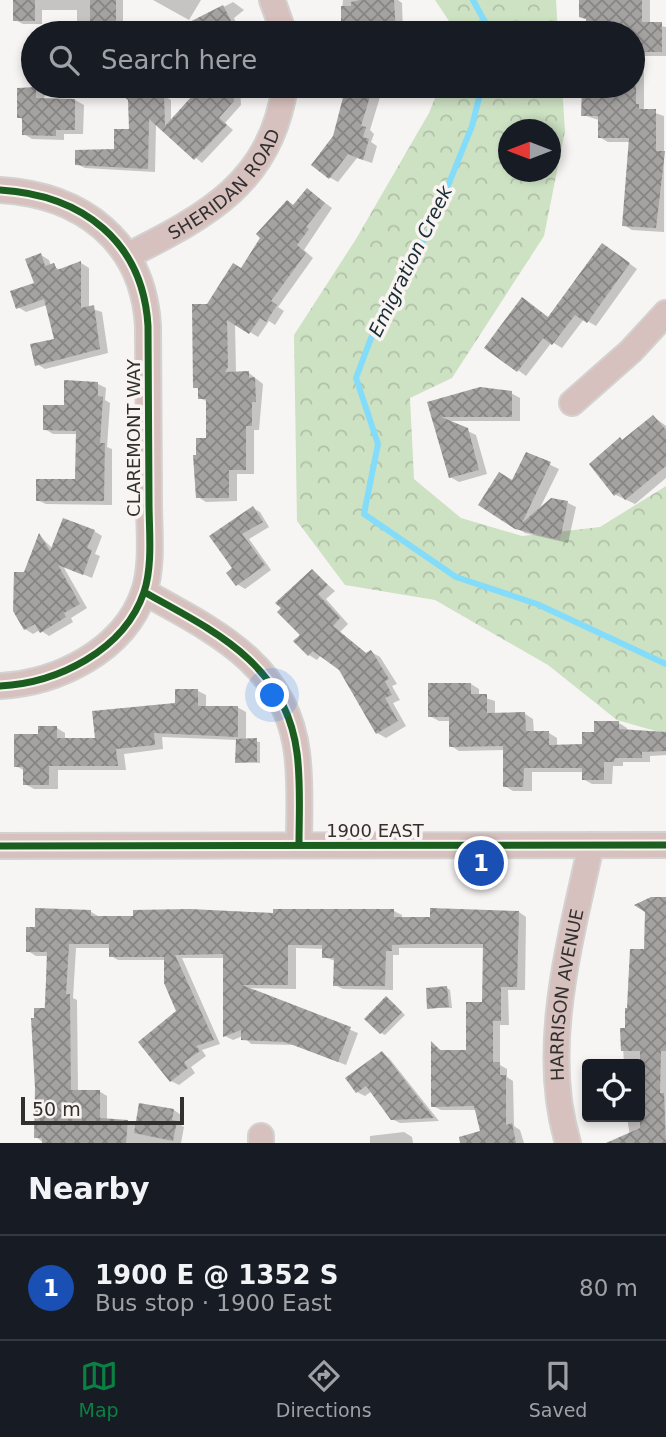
<!DOCTYPE html>
<html lang="en">
<head>
<meta charset="utf-8">
<style>
	:root { --surface:#171b24; --page:#242831; --text:#f1f3f6; --muted:#9ea1a6; --line:#363941; --accent:#0b8043 }
	body { margin:0; font-family:"DejaVu Sans",sans-serif; background:var(--page); color:var(--text) }
	.controls { position:absolute; right:21px; bottom:21px; display:grid; overflow:hidden; border-radius:7px; box-shadow:0 4px 10px #0003 }
	.controls button { width:63px; height:63px; display:grid; place-items:center; padding:0; border:0; border-bottom:2px solid var(--line); background:var(--surface); color:var(--text); font:35px sans-serif }
	.compass { position:absolute; left:498px; top:119px; width:63px; height:63px; border-radius:50%; background:var(--surface); box-shadow:0 4px 10px #0003; rotate:270deg }
	.scale { position:absolute; left:21px; bottom:18px; width:163px; box-sizing:border-box; padding-left:7px; border:4px solid #31302f; border-top:0; font-size:19px; line-height:24px; white-space:nowrap; color:#31302f; -webkit-text-stroke:5px #f9f4f1; paint-order:stroke }
	.you { position:absolute; left:273px; top:696px; width:24px; height:24px; margin:-18px; border:5px solid #fff; border-radius:50%; background:#1a73e8; box-shadow:0 0 0 10px #1a73e833 }
	.badge { display:grid; place-items:center; width:46px; height:46px; border-radius:50%; background:var(--accent); color:#fff; font-size:23px; font-weight:700 }
	.pin { position:absolute; translate:-50% -50%; border:4px solid #fff; box-shadow:0 2px 7px #0006 }
	.list { margin:0; padding:0; list-style:none }
	h2 { display:flex; justify-content:space-between; align-items:center; height:91px; margin:0; padding:0 28px; font-size:30px }
	h2 small { font-size:23px; font-weight:400; color:var(--muted) }
	.list li { display:grid; grid-template-columns:46px 1fr auto; gap:21px; align-items:center; box-sizing:border-box; height:105px; padding:0 28px; border-top:2px solid var(--line) }
	.list b { display:block; font-size:26px; white-space:nowrap }
	.list p { margin:0; font-size:23px; white-space:nowrap; color:var(--muted) }
	.list em { font-size:23px; font-style:normal; color:var(--muted) }
	.icon { flex:none; width:38px; height:38px; fill:none; stroke:currentColor; stroke-width:2; stroke-linecap:round; stroke-linejoin:round }
	.map { position:relative; flex:none; width:666px; height:1143px; overflow:hidden }
	.search { position:absolute; background:var(--surface); box-shadow:0 4px 10px #0003; left:21px; right:21px; top:21px; height:77px; display:flex; align-items:center; gap:18px; box-sizing:border-box; padding:0 24px; border-radius:38px; color:var(--muted); font-size:26px }
	.sheet { height:196px; background:var(--surface) }
	nav { display:flex; justify-content:space-around; align-items:center; box-sizing:border-box; height:98px; border-top:2px solid var(--line); background:var(--surface); font-size:19px; color:var(--muted) }
	nav a { display:grid; justify-items:center; gap:4px }
	nav .on { color:var(--accent) }
	.map>svg:first-child { display:block }
	.forest { fill:url(#forest-crowns); fill-rule:evenodd }
	.shadow { fill:#0003 }
	.lines { fill:none; stroke-linecap:round; stroke-linejoin:round }
	.stream { stroke:#84dcfb; stroke-width:6 }
	.building { fill:url(#building-cross-hatch) }
	.minor-casing { stroke:#d3d2d1; stroke-width:28 }
	.minor { stroke:#d7c1be; stroke-width:24 }
	.cycleway-casing { stroke:#f9f4f1; stroke-width:11 }
	.cycleway { stroke:#1b5e20; stroke-width:7 }
	.labels { text-anchor:middle; dominant-baseline:central; stroke-width:7; stroke-linejoin:round; paint-order:stroke }
	.street-label { font-size:18px; fill:#31302f; stroke:#f9f4f1 }
	.water-label { font-size:19px; font-style:italic; fill:#172c35; stroke:#f9f4f1 }
</style>
</head>
<body>
<div class="map">
<svg width="666" height="1143" viewBox="0 0 666 1143">
	<defs>
		<pattern id="forest-crowns" width="20" height="18" patternUnits="userSpaceOnUse" patternTransform="scale(1.75)"><rect width="20" height="18" fill="#cde1c3"/><path d="M2 6a3 3 0 1 1 6 0M12 15a3 3 0 1 1 6 0" fill="none" stroke="#b0c1a8"/></pattern>
		<pattern id="building-cross-hatch" width="8" height="8" patternUnits="userSpaceOnUse" patternTransform="scale(1.75)"><rect width="8" height="8" fill="#a4a3a2"/><path d="M0 0l8 8M0 8l8-8" fill="none" stroke="#868584"/></pattern>
	</defs>
	<rect width="100%" height="100%" fill="#f7f5f3"/>
	<!-- forest -->
	<path class="forest" d="M435,0h121l2,33h-101z
		M440,86h122l3,45 -21,105 -92,142 -42,20 4,81 47,39 61,18 78,-9 66,-41v248l-49,-14 -69,-55 -113,-65 -90,-15 -48,-64 -3,-186 62,-96 73,-126zM508,130h42v42h-42z"/>
	<!-- shadow -->
	<path class="shadow" d="M15,0h108v26l-10,-1v8h-36v-23h-35v14h-19l-8,-4z
		M153,0h48l-12,20z
		M343,0h55l4,3 1,30h-63z
		M581,0h69v24l16,3v29h-22v53l20,7v116l-32,-2 -8,-5 6,-83h-22l-9,-5v-17l-16,-5 1,-29h49v-53h-45v-14z
		M233,2l11,8 -10,8 7,15h-67z
		M203,86h37l1,19 -16,18 8,7 -31,33 -46,-40 -1,49 -70,-4 -8,-4 39,-13 47,-56 8,5v21z
		M348,86l32,11 -10,33 4,4 -3,8 6,4 -5,17 -15,-5 -19,24 -9,-5 6,-40z
		M19,89h17l9,5 -1,6h31l9,5 -1,29h-19v6l-32,-1 -8,-5v-14l-6,-3z
		M308,190l24,18 -28,42 9,8 -35,49 6,4 -9,14 -6,-4 -11,16 -23,-14 1,50h13l14,11 -4,46h-5v44h-17v27l-31,1 -8,-5 10,-58v-37l-8,-4v-8l-5,-3 13,-82 34,-35z
		M611,250l26,19 -41,57 -12,-7 -22,29 -10,-6 -26,34 -39,-29 62,-29z
		M41,255l8,5 2,6 11,4 19,-7 8,5v40l13,4 6,41 -63,16 -8,-5 19,-24 -9,-35 -21,7 -8,-5 18,-23z
		M98,384l8,4 -1,12 5,3 -3,44 5,2v56l-66,-1 -9,-4 40,-19v-47h-24l-8,-5 21,-22z
		M511,393l9,5v23h-73l29,14 11,39 -28,8 -9,-5 -21,-73z
		M654,417l12,9v52l-31,26 -19,-9 -24,-31z
		M527,454l32,15 -20,41 29,-7 8,4 -8,36 -43,-10 -9,-6z
		M253,508l7,4 9,15 -20,12 22,31 -26,19 -8,-5 -3,-15 -23,-33z
		M94,531l8,5 -7,18 5,2 -8,22 -29,-12 24,42 -16,10 2,4 -24,14 -9,-6 -7,4 -8,-5v-55l15,-38 13,13z
		M312,571l23,20 -9,8 22,25 -8,8 27,22 4,-2 9,5 17,27 -5,2 8,14 -7,3 13,23 -20,12 -9,-5 -36,-64 -20,-14 -4,5 -8,-5 -7,-19z
		M471,684l8,5v7l16,5v13h30l8,5 1,14h15l8,5v8h27l12,-12 23,-11 8,5v4l39,1v22l-16,1v6h-27v4h-10l-1,18h-20l-9,-5v-7h-51v19h-19l-8,-5 -1,-36 -45,1 -8,-5v-25h-12l-9,-5z
		M198,691l8,4v13l31,-1 9,5v28l14,2v21l-23,-1 1,-22 -76,-3 1,12 -39,5 2,16h-68v19h-24l-9,-5v-13l-9,-5 24,-31 17,-7 8,5v7h32l80,-35z
		M666,899v244h-35l-4,-26h13v-53h-16l-2,-34h4l20,-79z
		M394,911l8,4v4l117,-7 7,5 -1,73h-17l1,35h-9v40l7,4v8l6,4 1,45 6,4 4,13h-40l-7,-33h-36l-8,-4v-62l10,8h24l16,-48 1,-56h-85v7h-6v35l-50,-1 -8,-4v-24l-11,-4v-8l-28,-1v41l-49,-1 111,45 -12,32 -51,-20 -44,-1 -8,-8 -10,4 -8,-4v-78h-43l38,86 -18,6 4,6 -15,11 4,6 -16,12 -8,-4 7,-70 -13,-51h-47l-7,-4v-8h-35l-3,50 4,2 1,91h21l8,5v24l31,3 2,-18 34,5 7,5 -2,9 5,3 -3,16h-137l-8,-6 12,-181h-12l-8,-5 63,-39 9,5z
		M447,988l3,2 2,18h-23z
		M390,1000l15,15 -20,20 -4,-2z
		M382,1053l7,5 50,63 -39,2 -8,-4 -20,-28 -7,5 -8,-4z
		M404,1132l8,5 1,6h-43v-7z"/>
	<g class="lines">
		<!-- stream -->
		<path class="stream" d="M473,0l18,33
			M482,86l-10,40 -41,102 -49,81 -26,69 22,66 -14,70 92,63 81,27 129,60"/>
	</g>
	<!-- building -->
	<path class="building" d="M13,0h22v21h-22z
		M90,0h26v22h-26z
		M360,0h34l2,33h-55v-27h10v-4z
		M579,0h63v22h20v30h-29v-19h-47v-14l-7,-2z
		M223,5l14,28h-69z
		M201,86h32l1,15 -15,17 8,7 -33,35 -45,-41 -1,50 -73,-4v-15l39,-1v-20h15l-1,-29 -6,-5 42,-1 1,32z
		M346,86l26,4 -11,36 5,1 -3,10 6,2 -6,21 -15,-6 -19,25 -18,-14 22,-29z
		M582,86h54v18h3v5h17v42h9l-9,77 -34,-2 7,-88h-31v-22h-17z
		M36,87v11l39,1v31h-19v6l-34,-1v-17h-5v-30z
		M307,188l18,15 -19,24 3,2 -12,16 9,8 -35,48 6,4 -11,17 -6,-4 -11,16 -22,-14 1,47 -3,5 24,-1v7l6,-1 1,25h-4v24h-6v44h-17v28h-33l-3,-43h3v-17h10v-39h-8v-11h-5l-1,-84h15l26,-41 8,5 19,-30 -4,-4 31,-34 6,5z
		M602,243l28,20 -43,60 -12,-8 -23,30 -9,-7 -26,34 -33,-24 38,-51 26,20z
		M41,253l4,13 9,-3 3,7 24,-9v47l13,-3 6,44 -65,17 -5,-22 24,-5 -10,-40 -28,10 -6,-18 24,-8 -9,-24z
		M64,380l34,2v14l5,1 -3,46h5l-1,58h-68v-22h39l1,-48 -33,-1v-25h21z
		M480,387l32,4v26h-71l27,11 11,42 -30,8 -22,-76z
		M653,415l13,15v36l-41,34 -6,-8 -5,4 -25,-32 31,-27 2,3z
		M526,452l25,10 -29,61 29,-25 17,3 -8,39 -45,-11 -37,-24 21,-33 13,8z
		M253,506l10,16 -21,12 23,31 -29,21 -10,-13 6,-5 -23,-32z
		M63,518l32,12 -8,18 5,2 -9,25 -25,-10 22,39 -16,9 2,4 -26,16 -5,-9 -11,6 -11,-19 1,-39h10l15,-39 11,18z
		M312,569l16,16 -10,9 22,24 -7,8 33,27 5,-3 18,29 -4,2 7,14 -7,3 13,23 -22,13 -37,-64 -26,-19 -5,5 -15,-15 7,-6 -23,-23 4,-4 -6,-5z
		M428,683h43v11h16v19l38,-1 1,19h23v14l33,-1v-12h12v-11h25v8l47,3v19l-24,1v6h-27l-1,4h-10v18h-22v-12h-58l-1,19h-20v-41l-54,1v-30h-21z
		M175,689h23v17h40v31l-84,-4 1,12 -39,4 2,17h-69v19h-26v-18h-9v-33h24v-8h19v12h38l-3,-27 83,-8z
		M257,738v24l-22,1 1,-24z
		M651,897h15v154h-5l-1,42h4l2,50h-60l34,-15v-77h-19l-1,-23h5v-20h2l3,-59h14l1,-37 -11,-7z
		M35,908l56,2v6h42v-6l57,-1 83,4v-4h121v8h36v-9l89,3 -2,76h-16v34h-8v41h7v13h6v50l6,-2 4,20h-56l-1,-6 21,-6 -6,-25 -43,1v-66l9,9h26v-48h16l1,-58h-68l-23,1v6h-6l-1,35h-52l1,-28h-12v-13h-34v40h-46l109,42 -13,35 -53,-20 -44,-2v-10l-18,7v-83l-48,1 39,85 -18,6 4,5 -16,11 4,6 -18,14 -32,-40 38,-31 -12,-28v-26h-55v-13h-40l-3,50h4l1,96h29v28l28,2 -2,23h-84v-5h-8l1,-50 -4,-70h3v-10h11l2,-56h-21v-25h9z
		M447,986l2,21 -22,2 -1,-21z
		M386,996l16,16 -22,22 -16,-15z
		M382,1051l52,67 -43,2 -25,-34 -10,7 -11,-15z
		M139,1103l35,6 -2,11 5,1 -4,20 -39,-8z"/>
	<g class="lines">
		<defs>
			<g id="minor">
				<path d="M272,0l12,33"/>
				<path d="M0,190c82,5 143,51 148,136 0,58 1,117 1,176 0,28 4,63 -5,90 -20,59 -87,91 -144,94"/>
				<path id="s1" d="M129,255c79,-40 142,-73 156,-169"/>
				<path d="M572,403l59,-52 35,-38"/>
				<path d="M144,592c70,39 142,72 153,161 4,30 2,62 2,92"/>
				<path d="M0,846l666,-1"/>
				<path d="M261,1136v7"/>
				<path id="s2" d="M568,1143c-29,-95 3,-204 23,-298"/>
			</g>
		</defs>
		<!-- minor casing -->
		<use href="#minor" class="minor-casing"/>
		<!-- minor -->
		<use href="#minor" class="minor"/>
		<defs>
			<path id="cycleway" d="M0,190c82,5 143,51 148,136 0,58 1,117 1,176 0,28 4,63 -5,90 -20,59 -87,91 -144,94
				M144,592c70,39 142,72 153,161 4,30 2,62 2,92
				M0,846l666,-1"/>
		</defs>
		<!-- cycleway casing -->
		<use href="#cycleway" class="cycleway-casing"/>
		<!-- cycleway -->
		<use href="#cycleway" class="cycleway"/>
	</g>
	<g class="labels">
		<!-- street labels -->
		<g class="street-label">
			<text stroke="none"><textPath href="#s1" startOffset="121">SHERIDAN ROAD</textPath></text>
			<text transform="translate(133 438) rotate(-90)">CLAREMONT WAY</text>
			<text x="375" y="830">1900 EAST</text>
			<text stroke="none"><textPath href="#s2" startOffset="150">HARRISON AVENUE</textPath></text>
		</g>
		<!-- water labels -->
		<g class="water-label">
			<text transform="translate(410 261) rotate(-64)">Emigration Creek</text>
		</g>
	</g>
</svg>
<div class="controls">
<button><svg class="icon" aria-label="locate" viewBox="0 0 24 24"><circle cx="12" cy="12" r="6"/><path d="M12 2v4M12 18v4M2 12h4M18 12h4"/></svg></button>
</div>
<svg class="compass" viewBox="-18 -18 36 36"><path d="M0-13l5 13h-10z" fill="#e53935"/><path d="M0 13l5-13h-10z" fill="#9ea1a6"/></svg>
<div class="scale">50 m</div>
<div class="you"></div>
<div class="pin badge" style="left:481px;top:863px;background:#1a4fb4">1</div>
<div class="search"><svg class="icon" aria-label="search" viewBox="0 0 24 24"><circle cx="10" cy="10" r="6"/><path d="M15 15l6 6"/></svg>Search here</div>
</div>
<section class="sheet">
<h2>Nearby<small></small></h2>
<ul class="list">
<li><span class="badge" style="background:#1a4fb4">1</span><div><b>1900 E @ 1352 S</b><p>Bus stop · 1900 East</p></div><em>80 m</em></li>
</ul>
</section>
<nav>
<a class="on"><svg class="icon" aria-label="map" viewBox="0 0 24 24"><path d="M3 6l6-2 6 2 6-2v14l-6 2-6-2-6 2zM9 4v14M15 6v14"/></svg>Map</a>
<a><svg class="icon" aria-label="directions" viewBox="0 0 24 24"><path d="M12 3l9 9-9 9-9-9zM9 14v-3h6M13 9l2 2-2 2"/></svg>Directions</a>
<a><svg class="icon" aria-label="saved" viewBox="0 0 24 24"><path d="M7 4h10v16l-5-4-5 4z"/></svg>Saved</a>
</nav>
</body>
</html>
